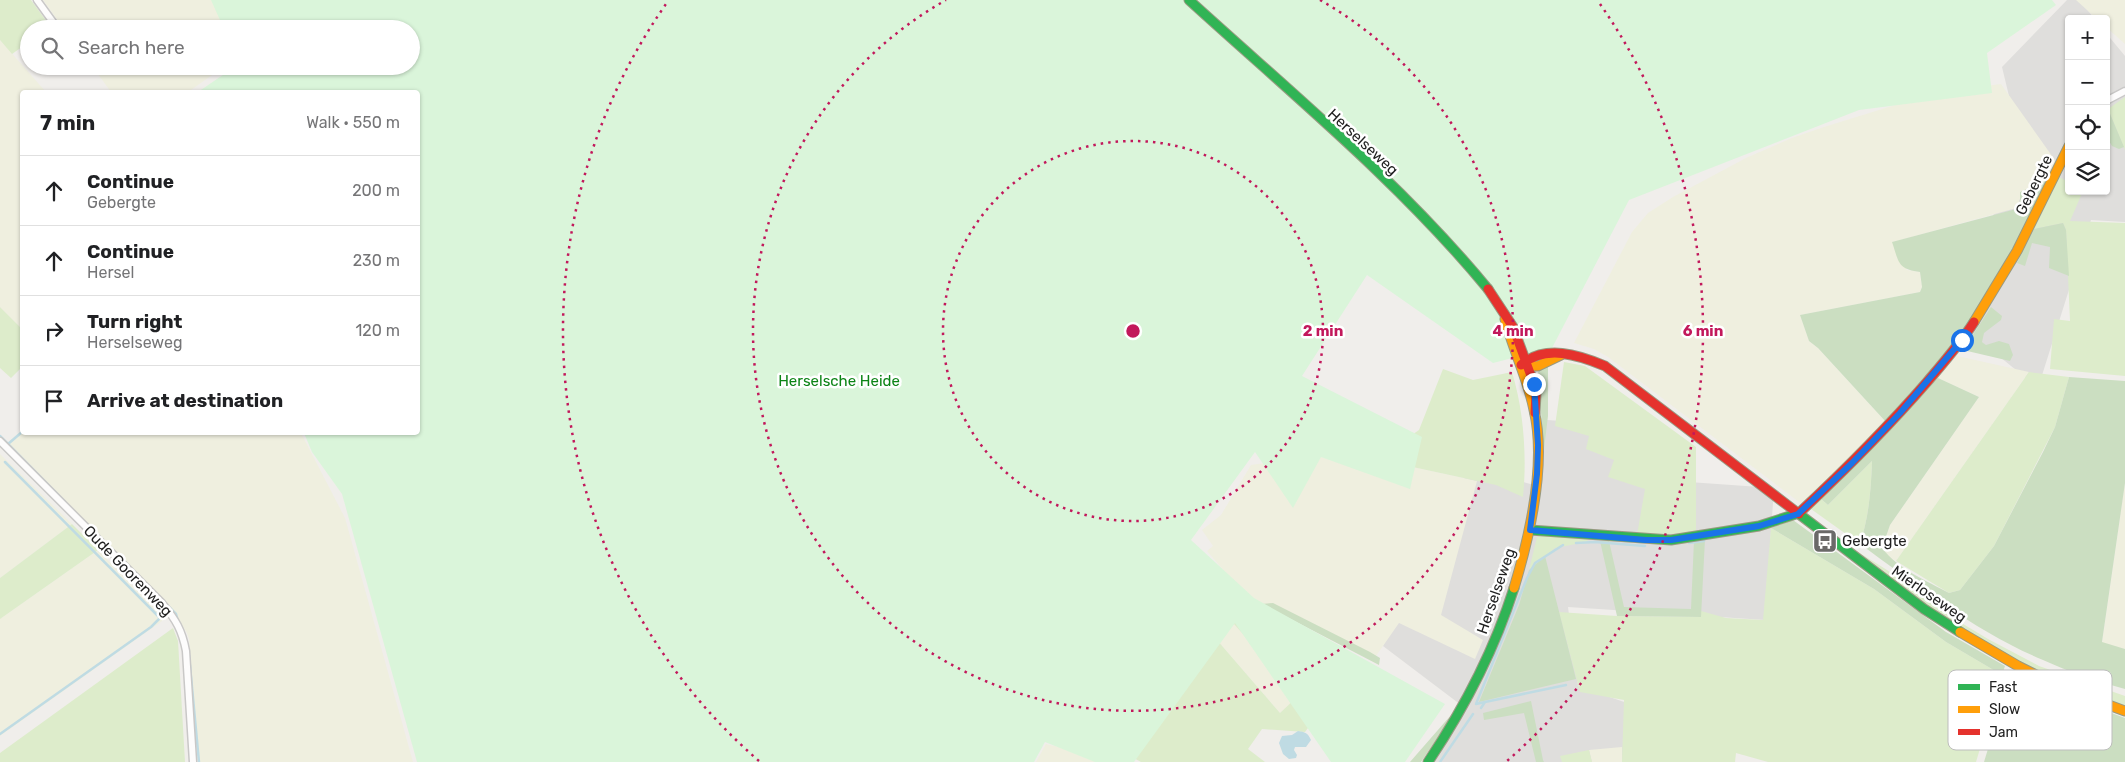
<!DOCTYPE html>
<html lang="en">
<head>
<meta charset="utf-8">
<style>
	:root { --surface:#fff; --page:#f2f2f2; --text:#202124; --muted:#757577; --line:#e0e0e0 }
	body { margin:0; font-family:Rubik,sans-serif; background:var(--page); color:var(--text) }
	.controls { position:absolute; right:15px; top:15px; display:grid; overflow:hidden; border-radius:5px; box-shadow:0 1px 4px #0004 }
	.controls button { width:45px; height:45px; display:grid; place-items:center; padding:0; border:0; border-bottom:1px solid var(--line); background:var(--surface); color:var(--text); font:25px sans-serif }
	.stop { position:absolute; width:15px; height:15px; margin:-11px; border:4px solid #1a73e8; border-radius:50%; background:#fff }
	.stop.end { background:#1a73e8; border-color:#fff; box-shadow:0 1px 5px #0008 }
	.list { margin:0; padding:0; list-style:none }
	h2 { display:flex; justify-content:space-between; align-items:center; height:65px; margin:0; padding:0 20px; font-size:21px }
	h2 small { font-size:16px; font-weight:400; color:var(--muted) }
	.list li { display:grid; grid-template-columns:32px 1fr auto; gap:15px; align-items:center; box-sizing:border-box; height:70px; padding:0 20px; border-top:1px solid var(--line) }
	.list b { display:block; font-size:19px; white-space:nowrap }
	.list p { margin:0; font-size:16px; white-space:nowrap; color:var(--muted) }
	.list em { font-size:16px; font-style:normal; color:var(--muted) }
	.icon { flex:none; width:28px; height:28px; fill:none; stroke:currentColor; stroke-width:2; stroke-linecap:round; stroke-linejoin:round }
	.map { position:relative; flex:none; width:2125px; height:762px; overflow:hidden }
	.search { position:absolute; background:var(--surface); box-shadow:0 1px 4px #0004; left:20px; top:20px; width:400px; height:55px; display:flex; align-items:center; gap:12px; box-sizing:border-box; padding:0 18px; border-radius:28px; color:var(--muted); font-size:19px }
	.panel { position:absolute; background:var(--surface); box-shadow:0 1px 4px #0004; left:20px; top:90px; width:400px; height:345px; border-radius:5px }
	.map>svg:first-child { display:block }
	.residential { fill:#dfdedc }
	.farmland { fill:#efefdf }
	.grass { fill:#ddeccb; fill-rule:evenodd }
	.forest { fill:#cbdec1 }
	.park { fill:#daf5da }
	.water { fill:#bfdbe3 }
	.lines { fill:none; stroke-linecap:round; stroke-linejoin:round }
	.stream { stroke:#bfdbe3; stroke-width:2.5 }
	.street-casing { stroke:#c9c8c7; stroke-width:9 }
	.fast-casing { stroke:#999a82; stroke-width:11 }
	.slow-casing { stroke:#999a82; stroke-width:11 }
	.jam-casing { stroke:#999a82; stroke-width:11 }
	.street { stroke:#fdfcfc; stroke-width:6 }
	.fast { stroke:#30b455; stroke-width:9 }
	.slow { stroke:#ff9f0a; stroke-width:9 }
	.jam { stroke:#e5322d; stroke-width:9 }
	.route { stroke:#1a73e8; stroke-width:6 }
	.ring { fill:none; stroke:#c2185b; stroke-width:2.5; stroke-dasharray:2.5 5 }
	.labels { text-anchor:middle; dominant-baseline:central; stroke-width:5; stroke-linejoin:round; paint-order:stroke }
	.street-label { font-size:15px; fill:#222; stroke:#fff }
	.park-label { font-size:15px; fill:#0c8416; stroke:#fff }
	.poi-label { font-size:15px; fill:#222; stroke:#fff; text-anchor:start }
	.key { fill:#fff; stroke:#bdbdbd; stroke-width:1 }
	.key-label { font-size:14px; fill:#222 }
	.centre { fill:#c2185b; stroke:#fff; stroke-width:2.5 }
	.ring-label { font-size:15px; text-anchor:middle; font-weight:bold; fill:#c2185b; stroke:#fff; stroke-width:5; stroke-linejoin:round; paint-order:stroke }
</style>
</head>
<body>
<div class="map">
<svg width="2125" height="762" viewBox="0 0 2125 762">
	<rect width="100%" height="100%" fill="#f0eeeb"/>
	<!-- residential -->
	<path class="residential" d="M2067,0h12l16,19h-26v172h37v-158l19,23v166l-34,-2 -53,168 -71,-58 48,-209 -13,-54z
		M1547,420l74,5 -3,52 156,11 -9,132 -197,-13 10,79 49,17 -4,59h-192l30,-57 -78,-59 87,-179 64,18z"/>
	<!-- farmland -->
	<path class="farmland" d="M43,0h169l14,29h-162z
		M2076,0h49v44l-19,-17v-8h-9z
		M0,40l46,52h-24v237l-22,-22z
		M92,66h133l-37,26h-77z
		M2001,84l56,79 -8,16 -30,21 1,7 -127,35 14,28 13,2 2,15 -2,5 -120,23 9,26 9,7 68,74 -83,83 -195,-148 -14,-8 -20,-6 58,-111 16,-19 25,-16 73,-39 46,-20 32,-11 68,-21 86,-19z
		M1957,356l72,16 -133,189 -7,-4 -7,-9 8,-23 89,-128 -41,-19z
		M22,430v2l279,1 44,85 68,244h-215l-9,-123 -2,-6 -10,-16 -19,-21 -152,-152z
		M0,454l72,70 -72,54z
		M1314,456l94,10 69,15 -36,134 42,25 -8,19 -76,-36 -23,33 -114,-52 -20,-12 -35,-41 6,-5 -11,-16 19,-15 30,-50z
		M2125,483v166l-23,-6z
		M98,550l67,69 -165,117v-117z
		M1234,624l65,72 -19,17 -63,-73z
		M1046,744l29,7 30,11h-69z
		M1622,747v15h-30l-3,-12z"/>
	<!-- grass -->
	<path class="grass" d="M0,0h31l19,26 -4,3h-17v13l-17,12 -12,-14z
		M2125,97v53l-17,-41z
		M2059,177l10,5v9h14l-13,30 55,2v153l-75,-7 4,-50 16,2 -4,-91 -3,-7 -29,6z
		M0,307l22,22v38l-11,11 -11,-10z
		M1564,362l21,4 111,81v86l-59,2 8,-46 -37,-12 6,-17 -28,-11 3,-13 -34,-10z
		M1443,369l30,11 39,-8c12,40 15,84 11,125l-27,-12 -88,-19 1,-29 10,-7z
		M2029,372l40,5 -14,50 -61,119 -34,44 -11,3 -53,-32z
		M1872,461c-1,29 -3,55 -12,83l-49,-35 10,-10 7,6z
		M1807,514l48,36 32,20 53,40 48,29 51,27 86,30v13l-66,-24 -109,-60 -142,-107z
		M72,524l26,26 -98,69v-41z
		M1771,528l103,61 72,53 56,33 -26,87h-208l-32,-9 -1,9h-113l2,-62 -44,-8 -21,-80 58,4 84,1v-6l25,7 37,2z
		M1551,534l38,5 -3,3 -31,6 -26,22 8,-33z
		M1225,593l98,115 -18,24 -43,-3 -14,20 17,13h-124l-11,-6zM1234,624l64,72 -18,17 -63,-73z
		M173,628l5,13 7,121h-185v-9z
		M1589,750l3,12h-30l-2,-6z"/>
	<!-- forest -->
	<path class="forest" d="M2108,109l16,38 -5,2 -7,-3 -6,-10z
		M2049,179l-45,89 -50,80 -68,74 -68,-74 -9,-7 -9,-26 120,-23 2,-5 -2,-15c-23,-3 -21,-10 -28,-30l128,-34v-16z
		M2063,223l3,7 3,46 -20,-8 1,-21 -18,-4 -7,23 -8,-3 17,-34z
		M1991,307l11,9 -1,4 -17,13 -2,9 4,3 13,-4 10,3 4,11 -3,6 -47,-11z
		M1548,366v50l-7,58 1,-48 -4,-54z
		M2069,377l56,4v102l-23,159 23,7v40c-28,-8 -56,-17 -82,-29 -67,-28 -125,-74 -183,-116 9,-28 11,-54 12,-83l-44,44 -7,-6 117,-121 41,19 -89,128 -8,23c16,21 45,33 67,45l11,-3 34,-44 49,-94 12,-25z
		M1793,520l153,112 59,34 -3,9 -56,-33 -72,-53 -103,-61z
		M1705,539l-4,78 -84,-1 -17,-75h9l15,66 67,2 3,-69z
		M1545,556l31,123 -97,23 40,-97 10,-35z
		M1273,603l97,49 10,6 -1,7 -117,-61z
		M2012,670l45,23 68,25v44h-141z
		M1531,701l12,59 1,2h-8l-12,-49 -40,7 -1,-7z
		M1455,712l-34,50h-11l41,-47z"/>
	<!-- park -->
	<path class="park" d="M211,0h1841l4,5 -69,48 5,40 -133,17 -230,90 -77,148 -59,15 -126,-88 -65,101 120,61 -12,52 -89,-32 -28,51 -38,-56 -64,88 63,58 191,106 -40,58h-74l-96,-139 -101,139h-39l-50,-20 -11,20h-617l-75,-268 -30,-42 -8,-19 114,-1v-340h-220l38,-26h175v-37h-187z"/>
	<!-- water -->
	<path class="water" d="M1298,731c7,1 10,2 13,9l-5,7h-11l-1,3 3,5 -1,3 -7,1 -6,-5 -4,-11 3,-7 10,-1z"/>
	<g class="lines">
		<!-- stream -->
		<path class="stream" d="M22,432l-14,12 57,58
			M0,436l8,8
			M1576,543l19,-1 50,4
			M1689,543l15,-2
			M168,606l8,8 2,7
			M189,655l10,107
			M1485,702l81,-17
			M1481,708l4,-6 -9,2 51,-126 8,-15 28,-18
			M0,734l151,-107 9,-9 -155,-156
			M1440,762l33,-48"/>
		<defs>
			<path id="street" d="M37,0l21,29
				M2106,101l19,-10
				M0,441l162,162c14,17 20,27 24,48l7,111"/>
			<path id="fast" d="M1189,0c102,93 211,182 299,289
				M1799,514l125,95 36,23
				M1530,530l141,10 88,-14 40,-13
				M1428,762c37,-55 66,-111 86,-174"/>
			<path id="slow" d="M1505,319c8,31 23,60 29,91 13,54 -4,125 -20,178
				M1974,322l43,-71 52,-105
				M1524,366h14l23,-11
				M1960,632l58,34 40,20 67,25"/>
			<path id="jam" d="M1488,289l25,38 21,57 2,10 -1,19
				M1521,365c24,-21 58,-10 84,1l194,148
				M1799,513c45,-42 88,-85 128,-131 17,-20 33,-38 47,-60"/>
		</defs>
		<!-- street casing -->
		<use href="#street" class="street-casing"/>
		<!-- fast casing -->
		<use href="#fast" class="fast-casing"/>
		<!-- slow casing -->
		<use href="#slow" class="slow-casing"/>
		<!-- jam casing -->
		<use href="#jam" class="jam-casing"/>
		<!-- street -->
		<use href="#street" class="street"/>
		<!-- fast -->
		<use href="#fast" class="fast"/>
		<!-- slow -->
		<use href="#slow" class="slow"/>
		<!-- jam -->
		<use href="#jam" class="jam"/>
	</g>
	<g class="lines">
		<!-- route -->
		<path class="route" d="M1534,384l4,61 -1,29 -7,56 116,10h25l88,-14 39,-12 54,-51 48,-50 62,-73"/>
	</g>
	<!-- distance rings -->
	<g class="ring">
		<circle cx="1133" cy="331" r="190"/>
		<path d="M1320 0A380 380 0 1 1 946 0"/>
		<path d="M759 761A570 570 0 0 1 666 4M1600 4A570 570 0 0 1 1507 761"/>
	</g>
	<!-- icons -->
	<defs>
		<symbol id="bus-square" viewBox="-11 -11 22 22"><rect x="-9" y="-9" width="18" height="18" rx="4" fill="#6a6968" stroke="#fff"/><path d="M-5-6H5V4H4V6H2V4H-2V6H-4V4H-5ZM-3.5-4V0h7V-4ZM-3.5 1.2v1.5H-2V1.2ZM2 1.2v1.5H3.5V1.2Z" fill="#fff"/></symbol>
	</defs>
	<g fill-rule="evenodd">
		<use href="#bus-square" x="1811" y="527" width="28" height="28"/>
	</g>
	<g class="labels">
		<!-- street labels -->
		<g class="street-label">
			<text transform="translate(1363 142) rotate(43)">Herselseweg</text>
			<text transform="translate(2034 185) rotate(-64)">Gebergte</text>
			<text transform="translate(128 571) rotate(46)">Oude Goorenweg</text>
			<text transform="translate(1496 591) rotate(-71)">Herselseweg</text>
			<text transform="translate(1929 594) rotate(35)">Mierloseweg</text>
		</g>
		<!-- park labels -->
		<g class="park-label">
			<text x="839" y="381">Herselsche Heide</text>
		</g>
		<!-- poi labels -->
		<g class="poi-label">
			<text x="1842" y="541">Gebergte</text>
		</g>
	</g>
	<!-- legend -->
	<rect x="1948" y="670" width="164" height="80" rx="8" class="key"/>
	<rect x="1958" y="684" width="22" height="6" fill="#30b455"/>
	<rect x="1958" y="706" width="22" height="7" fill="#ff9f0a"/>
	<rect x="1958" y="729" width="22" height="6" fill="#e5322d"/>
	<g class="key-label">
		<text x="1989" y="692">Fast</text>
		<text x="1989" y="714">Slow</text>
		<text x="1989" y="737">Jam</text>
	</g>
	<circle cx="1133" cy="331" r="8" class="centre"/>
	<g class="ring-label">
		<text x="1323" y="336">2 min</text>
		<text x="1513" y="336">4 min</text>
		<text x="1703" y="336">6 min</text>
	</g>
</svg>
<div class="controls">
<button>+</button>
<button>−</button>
<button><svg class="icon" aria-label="locate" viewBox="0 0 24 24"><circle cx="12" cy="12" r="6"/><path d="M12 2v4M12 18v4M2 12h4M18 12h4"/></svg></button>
<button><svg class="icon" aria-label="layers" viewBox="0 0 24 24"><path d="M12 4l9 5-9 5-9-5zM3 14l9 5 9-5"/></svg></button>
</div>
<div class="stop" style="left:1962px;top:340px"></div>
<div class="stop end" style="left:1534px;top:384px"></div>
<div class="search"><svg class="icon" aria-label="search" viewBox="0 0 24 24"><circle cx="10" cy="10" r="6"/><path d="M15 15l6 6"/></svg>Search here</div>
<section class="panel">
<h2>7 min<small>Walk · 550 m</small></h2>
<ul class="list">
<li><svg class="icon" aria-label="ahead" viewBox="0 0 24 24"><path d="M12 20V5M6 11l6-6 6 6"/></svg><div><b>Continue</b><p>Gebergte</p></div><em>200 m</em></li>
<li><svg class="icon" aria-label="ahead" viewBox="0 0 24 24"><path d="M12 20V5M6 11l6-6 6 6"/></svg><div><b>Continue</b><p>Hersel</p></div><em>230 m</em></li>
<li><svg class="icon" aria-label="right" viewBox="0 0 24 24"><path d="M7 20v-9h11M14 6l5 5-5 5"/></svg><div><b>Turn right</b><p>Herselseweg</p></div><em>120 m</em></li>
<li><svg class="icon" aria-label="arrive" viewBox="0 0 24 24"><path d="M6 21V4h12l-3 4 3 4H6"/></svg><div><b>Arrive at destination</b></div></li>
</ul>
</section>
</div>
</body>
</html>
